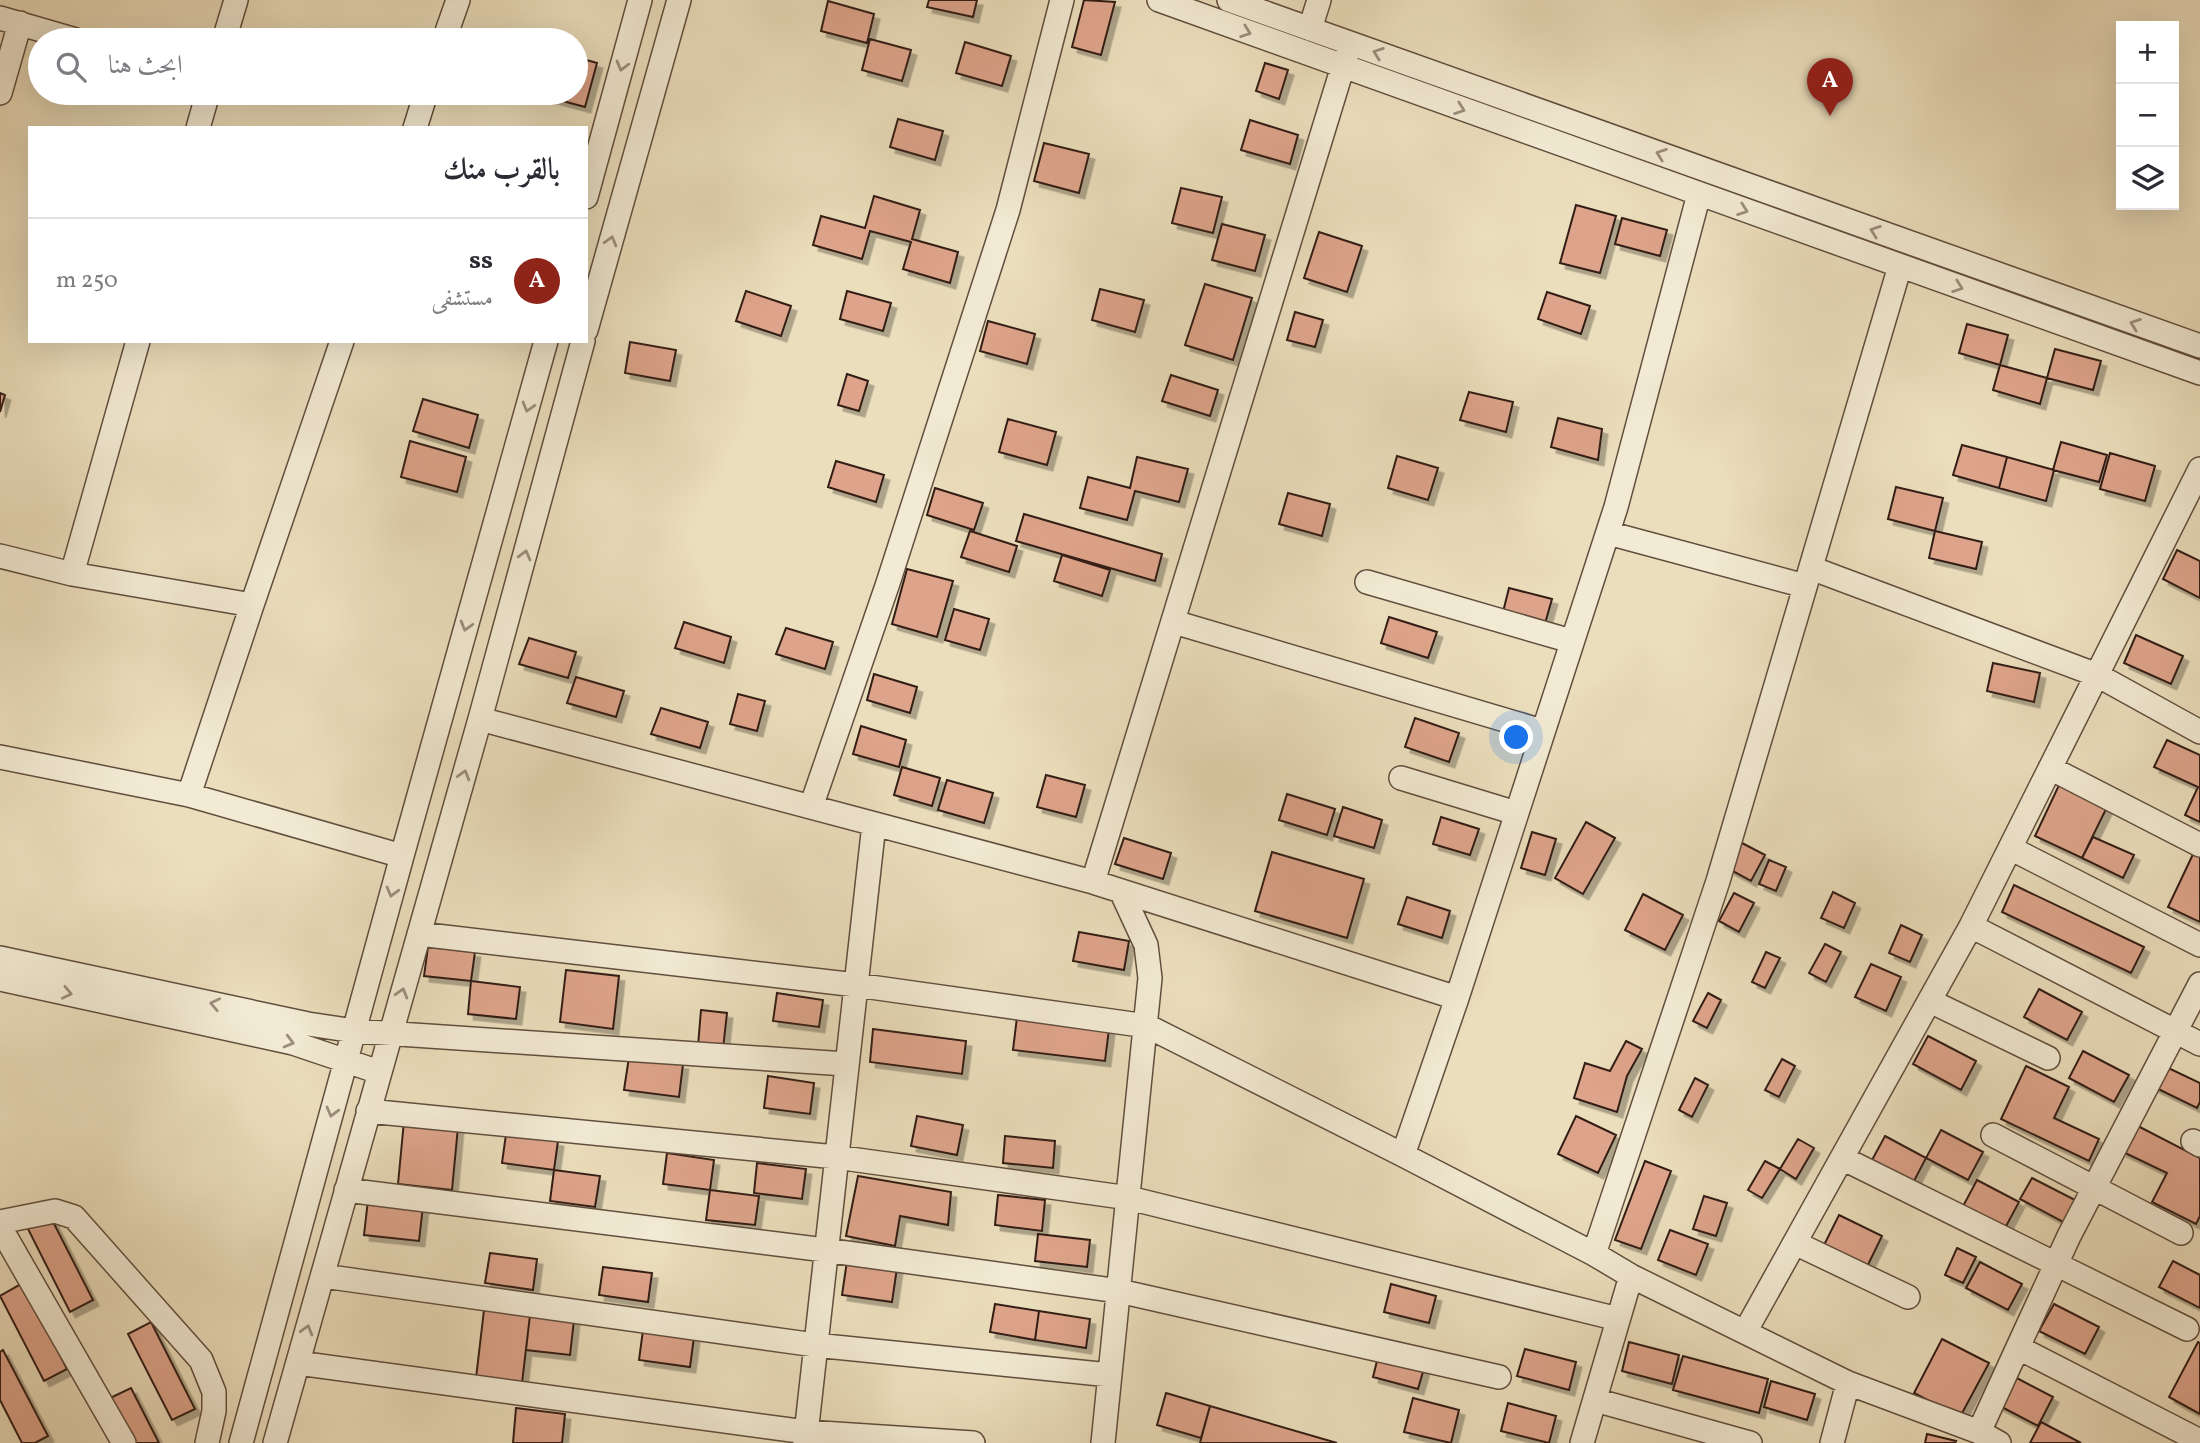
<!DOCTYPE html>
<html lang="ar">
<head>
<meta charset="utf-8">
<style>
	:root { --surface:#fff; --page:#f7f7f7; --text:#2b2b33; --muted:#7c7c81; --line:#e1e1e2; --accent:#8f2418 }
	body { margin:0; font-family:Vollkorn,Amiri,serif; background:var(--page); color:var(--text); direction:rtl }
	.controls { position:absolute; right:21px; top:21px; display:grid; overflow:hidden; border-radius:0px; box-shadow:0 7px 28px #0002 }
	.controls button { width:63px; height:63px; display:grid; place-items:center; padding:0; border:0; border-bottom:2px solid var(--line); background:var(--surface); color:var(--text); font:35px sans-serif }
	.you { position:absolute; left:1517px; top:738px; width:24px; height:24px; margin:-18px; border:5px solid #fff; border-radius:50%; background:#1a73e8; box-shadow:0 0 0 10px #1a73e833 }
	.badge { display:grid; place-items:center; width:46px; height:46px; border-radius:50%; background:var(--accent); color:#fff; font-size:23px; font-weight:700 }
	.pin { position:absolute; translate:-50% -58px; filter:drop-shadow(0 2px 4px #0008) }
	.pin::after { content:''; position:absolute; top:37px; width:24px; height:21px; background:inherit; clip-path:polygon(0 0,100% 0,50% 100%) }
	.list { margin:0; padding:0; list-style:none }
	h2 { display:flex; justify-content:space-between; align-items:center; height:91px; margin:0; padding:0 28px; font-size:30px }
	h2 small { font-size:23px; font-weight:400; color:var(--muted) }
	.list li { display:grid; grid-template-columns:46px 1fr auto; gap:21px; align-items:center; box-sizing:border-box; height:126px; padding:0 28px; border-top:2px solid var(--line) }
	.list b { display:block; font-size:26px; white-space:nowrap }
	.list p { margin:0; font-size:23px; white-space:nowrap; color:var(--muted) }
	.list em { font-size:23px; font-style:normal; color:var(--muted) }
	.icon { flex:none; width:38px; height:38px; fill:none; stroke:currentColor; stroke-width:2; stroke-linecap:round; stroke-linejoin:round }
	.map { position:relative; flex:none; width:2200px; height:1443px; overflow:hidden; direction:ltr }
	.search { position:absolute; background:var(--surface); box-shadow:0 7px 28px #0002; left:28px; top:28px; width:560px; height:77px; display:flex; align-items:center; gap:18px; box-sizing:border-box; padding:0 24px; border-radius:38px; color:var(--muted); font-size:26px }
	.panel { position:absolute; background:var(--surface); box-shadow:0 7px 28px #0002; left:28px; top:126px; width:560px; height:217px; border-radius:0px; direction:rtl }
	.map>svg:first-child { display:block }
	.building { fill:#dea48b; stroke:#331e14; stroke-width:2; filter:url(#shadow) }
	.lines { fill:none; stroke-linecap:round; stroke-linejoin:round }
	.minor-casing { stroke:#614e3e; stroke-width:26 }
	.minor { stroke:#f2ead3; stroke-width:23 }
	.oneway { stroke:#9c8e7d }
</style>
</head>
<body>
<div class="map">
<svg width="2200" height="1443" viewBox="0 0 2200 1443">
	<defs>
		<filter id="shadow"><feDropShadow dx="5.5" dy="5.5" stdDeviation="0" flood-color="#0004"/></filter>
	</defs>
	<rect width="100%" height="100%" fill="#ebdebc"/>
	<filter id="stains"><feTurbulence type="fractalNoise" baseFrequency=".00286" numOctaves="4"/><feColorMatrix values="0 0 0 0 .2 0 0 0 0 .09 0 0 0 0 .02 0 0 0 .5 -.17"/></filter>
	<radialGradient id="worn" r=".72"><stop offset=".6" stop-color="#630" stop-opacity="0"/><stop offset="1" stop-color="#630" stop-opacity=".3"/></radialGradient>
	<!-- building -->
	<path class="building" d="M929,0h48l-4,17 -46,-10z
		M1084,0l31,2 -14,53 -29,-8z
		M828,1l46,13 -7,29 -46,-12z
		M870,39l41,11 -9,31 -40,-11z
		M965,42l46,14 -9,30 -46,-13z
		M576,57l21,6 -12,44 -52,-14h43z
		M1265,63l23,7 -9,29 -23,-8z
		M898,119l45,12 -8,29 -45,-13z
		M1250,120l48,15 -8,29 -49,-14z
		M1044,143l45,11 -10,39 -45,-12z
		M1181,188l41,9 -9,36 -41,-10z
		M874,196l46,14 -8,29 46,13 -8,31 -47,-14 8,-27 -41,-11 -8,28 -49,-14 8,-29 44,12z
		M1576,205l40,11 -16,57 -40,-10z
		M1622,218l45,12 -7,26 -45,-12z
		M1222,224l43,11 -10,36 -43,-11z
		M1319,232l43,14 -15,46 -43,-14z
		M1205,284l47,14 -19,62 -48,-15z
		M1100,289l44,11 -9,32 -43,-12z
		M746,291l45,15 -10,30 -45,-15z
		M847,291l44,12 -8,28 -43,-12z
		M1547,292l43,14 -9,28 -43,-15z
		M1295,312l28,8 -8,27 -28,-7z
		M988,321l47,13 -8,30 -47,-13z
		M1967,324l41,11 -8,30 -41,-12z
		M630,342l46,8 -6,31 -45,-8z
		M2055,349l46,12 -8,29 -46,-12z
		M2000,365l47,13 -7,26 -47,-14z
		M847,374l21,7 -9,30 -21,-6z
		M1171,375l47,15 -8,26 -48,-15z
		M1469,392l44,10 -7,30 -46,-12z
		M0,393l5,2 -5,17z
		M423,399l55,16 -9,33 -56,-17z
		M1558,418l44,11 -4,31 -47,-13z
		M1008,419l48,13 -9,33 -48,-13z
		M410,441l56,16 -9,35 -56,-15z
		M2061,442l46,13 -8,27 -46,-12z
		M1962,445l45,12 -8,31 -46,-13z
		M2110,453l45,13 -10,35 -45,-12z
		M1397,456l41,12 -10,32 -40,-12z
		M1137,457l51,12 -9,33 -44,-11 -8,29 -47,-12 8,-31 42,11z
		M2007,457l47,13 -8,31 -47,-13z
		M836,461l48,14 -8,27 -48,-15z
		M1896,487l47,11 -8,33 -47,-12z
		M935,488l48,15 -9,27 -47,-15z
		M1288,493l42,11 -8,32 -43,-12z
		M1024,514l138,40 -7,27 -139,-40z
		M970,531l47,15 -8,26 -48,-15z
		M1935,531l47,11 -6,27 -47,-11z
		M2177,550l23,11v37l-37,-19z
		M1062,555l48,15 -8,26 -48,-15z
		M907,569l46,12 -16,56 -45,-13z
		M1509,588l43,11 -8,28 -42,-11z
		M954,609l35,10 -9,31 -35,-10z
		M1389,617l48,15 -9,26 -47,-15z
		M684,622l47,15 -7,26 -49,-15z
		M786,628l47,14 -8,27 -49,-15z
		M2136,635l47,21 -12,28 -47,-21z
		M529,638l47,14 -8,26 -49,-14z
		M1993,663l47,10 -6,29 -47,-11z
		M874,674l43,13 -7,26 -43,-13z
		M576,677l48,14 -8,26 -49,-14z
		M738,694l27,7 -8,30 -27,-7z
		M661,708l47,14 -8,26 -49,-14z
		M1415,718l44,15 -10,29 -44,-15z
		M861,726l45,14 -7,27 -46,-13z
		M2167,740l33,15v67l-15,-7 13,-28 -44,-20z
		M902,767l38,11 -8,28 -38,-11z
		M1046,775l39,10 -9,32 -39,-10z
		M947,780l46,13 -9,30 -46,-13z
		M2060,783l48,22 -26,53 -47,-22z
		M1287,794l48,15 -8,26 -48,-15z
		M1343,807l39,13 -8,28 -40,-12z
		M1441,817l38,12 -9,26 -37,-11z
		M1586,822l29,16 -32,56 -28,-16z
		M1532,832l24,7 -11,36 -24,-7z
		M2093,837l41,18 -11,23 -41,-20z
		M1124,838l47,15 -8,26 -48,-15z
		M1742,843l23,12 -14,26 -22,-12z
		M2195,850l5,3v69l-32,-15z
		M1272,852l92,27 -17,59 -92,-27z
		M1769,860l17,7 -10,24 -17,-7z
		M2014,885l130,62 -13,26 -129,-61z
		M1833,892l22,11 -11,25 -23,-10z
		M1734,893l20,10 -15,29 -20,-11z
		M1643,894l40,21 -18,35 -40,-20z
		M1407,897l43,14 -8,27 -44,-14z
		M1901,925l21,10 -12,27 -21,-9z
		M1079,932l50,9 -5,29 -51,-9z
		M1825,944l16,8 -15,30 -17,-9z
		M428,947l47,5 -4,29 -47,-5z
		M1766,952l14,6 -15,30 -13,-6z
		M1871,964l30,13 -15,34 -31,-14z
		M566,970l53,6 -6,53 -53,-7z
		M471,981l49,6 -4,32 -48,-5z
		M2039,989l43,23 -15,28 -43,-23z
		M777,993l46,7 -4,27 -46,-6z
		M1708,993l13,7 -14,28 -14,-7z
		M701,1010l26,3 -4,36 -25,-3z
		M1017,1017l92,12 -4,32 -92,-11z
		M873,1029l93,12 -4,33 -92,-12z
		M1928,1036l48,25 -15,29 -48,-26z
		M1626,1041l16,8 -15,27 -10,36 -43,-14 11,-35 25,8z
		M2083,1051l46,24 -15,27 -45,-24z
		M629,1057l54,7 -4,33 -55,-7z
		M1782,1059l13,7 -16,31 -14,-7z
		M2162,1065l38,18v19l-3,6 -45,-22z
		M2026,1066l43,21 -15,31 45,21 -10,22 -88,-42z
		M768,1076l46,7 -4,31 -46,-6z
		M1695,1078l13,7 -16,32 -13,-7z
		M917,1116l46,9 -6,30 -46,-9z
		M1576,1116l40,19 -18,38 -40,-19z
		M404,1121l54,6 -6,63 -54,-6z
		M2134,1124l66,34v58l-4,8 -44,-22 15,-29 -46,-22z
		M1941,1130l42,22 -15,28 -42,-22z
		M506,1134l52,7 -4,29 -52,-7z
		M1005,1136l50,5 -2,27 -50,-5z
		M1885,1136l41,22 -12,23 -42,-21z
		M1798,1139l16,9 -18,31 -16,-10z
		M667,1153l47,7 -4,30 -47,-6z
		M1645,1161l26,10 -30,78 -26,-9z
		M1765,1161l15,8 -18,29 -14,-8z
		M757,1163l49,6 -4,30 -48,-6z
		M554,1170l46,6 -5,31 -45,-6z
		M858,1176l93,16 -3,33 -48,-9 -5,30 -49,-10z
		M2032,1178l45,23 -12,22 -45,-24z
		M1977,1180l42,22 -15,28 -42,-22z
		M710,1190l49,6 -4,29 -49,-5z
		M998,1195l47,5 -3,31 -47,-6z
		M1704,1196l23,7 -11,33 -23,-7z
		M368,1200l55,6 -4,35 -55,-6z
		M49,1214l44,86 -23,12 -44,-87z
		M1839,1215l43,21 -16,33 -43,-22z
		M1670,1230l38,14 -12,31 -38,-15z
		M1038,1234l52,6 -3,27 -52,-6z
		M1957,1248l19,9 -13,26 -18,-8z
		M490,1253l47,6 -4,31 -48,-7z
		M847,1261l50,7 -5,34 -50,-7z
		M2173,1261l27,14v33l-41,-21z
		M1980,1262l42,22 -14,26 -42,-22z
		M603,1267l49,6 -4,29 -49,-7z
		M23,1283l44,86 -23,12 -44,-85z
		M1391,1284l45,12 -7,27 -45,-11z
		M995,1304l44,7 -4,29 -45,-8z
		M2054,1304l45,23 -14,27 -46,-23z
		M484,1310l46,5 -8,68 -46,-5z
		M1039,1311l51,8 -4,29 -51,-8z
		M530,1315l44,5 -4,35 -44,-5z
		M151,1322l44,87 -23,11 -44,-86z
		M643,1330l51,7 -4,30 -51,-7z
		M1942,1339l47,24 -29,54 -46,-24z
		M1629,1342l50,13 -7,29 -50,-13z
		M2198,1342l2,1v71l-31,-17z
		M1525,1349l51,13 -7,28 -52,-14z
		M3,1350l45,86 -13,7h-13l-22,-43v-48z
		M1379,1353l46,12 -7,24 -45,-12z
		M1683,1356l85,23 -9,34 -86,-23z
		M2011,1375l42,22 -15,29 -42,-22z
		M1771,1381l44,13 -8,26 -43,-13z
		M131,1388l28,55h-29l-22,-44z
		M1166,1393l44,13 -9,32 -44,-13z
		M1413,1398l46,12 -8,33 -47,-11z
		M1508,1403l48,13 -7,27 -48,-12z
		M1210,1406l127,37h-137z
		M516,1408l49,6 -3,29h-49z
		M2041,1422l40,21h-51z
		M1927,1434l29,7 -1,2h-30z"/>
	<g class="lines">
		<defs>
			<path id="minor" d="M1159,0l1041,373
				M1229,0l971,346
				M0,18l76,22
				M1310,29l9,-29
				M224,40l12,-40
				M444,40l14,-40
				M0,93l20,-70
				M198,128l10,-35
				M415,128l11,-35
				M586,197l54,-197
				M586,330l93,-330
				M1608,533l197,53
				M0,556l72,18 180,31 90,-264
				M1811,568l286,107 103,57
				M72,574l66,-233
				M1367,582l204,59
				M1174,622l368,109
				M480,719l613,163 364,116
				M0,757l189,38 213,61
				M2050,768l150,77
				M1401,778l115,35
				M189,795l63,-190
				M811,807l77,-224 120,-373 54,-210
				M2010,848l190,97
				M1093,882l254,-829
				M1971,926l229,118
				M419,934l437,51 291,41 256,129 191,99 37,22 217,107 131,49 20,11
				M0,958l308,66 46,7 492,33
				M0,979l293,64 86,29
				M1930,1001l118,57
				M368,1111l468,46 293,41 489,121
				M1993,1135l188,98
				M2193,1141l7,4
				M1403,1155l54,-157 159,-491 83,-313
				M1842,1158l345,171
				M346,1190l479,60 294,41 380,86
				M0,1222l55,-11 19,6 127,143 13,32v19l-7,32
				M0,1227l124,216
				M1795,1243l113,54
				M1594,1254l124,-373 182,-615
				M323,1276l492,69 295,30
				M1745,1332l226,-406 229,-457
				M2019,1348l181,93
				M298,1363l508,69 167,11
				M1595,1400l155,43
				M1979,1432l90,-196 131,-252
				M241,1443l161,-587 144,-515
				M275,1443l205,-724 103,-378
				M805,1443l69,-619
				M1103,1443l47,-465 -4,-33 -25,-54
				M1582,1443l49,-167
				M1832,1443l16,-60"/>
		</defs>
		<!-- minor casing -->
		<use href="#minor" class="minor-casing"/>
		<!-- minor -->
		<use href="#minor" class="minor"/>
	</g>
	<!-- one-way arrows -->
	<defs><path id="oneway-chevron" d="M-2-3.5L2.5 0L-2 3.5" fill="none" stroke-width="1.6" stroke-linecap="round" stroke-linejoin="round" transform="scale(1.75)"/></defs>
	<g class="oneway">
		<use href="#oneway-chevron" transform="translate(1246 32) rotate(20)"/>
		<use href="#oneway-chevron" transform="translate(1378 53) rotate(-160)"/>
		<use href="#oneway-chevron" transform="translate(622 66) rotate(105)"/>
		<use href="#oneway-chevron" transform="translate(1460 109) rotate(20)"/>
		<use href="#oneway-chevron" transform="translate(1661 154) rotate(-160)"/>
		<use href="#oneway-chevron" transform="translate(1743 210) rotate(20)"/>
		<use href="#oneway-chevron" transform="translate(1875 231) rotate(-160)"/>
		<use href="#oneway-chevron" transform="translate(611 241) rotate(-74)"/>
		<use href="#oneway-chevron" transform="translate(1958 287) rotate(20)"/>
		<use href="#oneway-chevron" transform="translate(2135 324) rotate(-160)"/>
		<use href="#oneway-chevron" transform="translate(528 407) rotate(106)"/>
		<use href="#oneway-chevron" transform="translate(525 555) rotate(-75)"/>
		<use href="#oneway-chevron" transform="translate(466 626) rotate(106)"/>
		<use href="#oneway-chevron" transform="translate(464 775) rotate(-74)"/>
		<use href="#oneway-chevron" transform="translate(392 892) rotate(105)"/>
		<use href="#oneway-chevron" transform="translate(67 993) rotate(12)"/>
		<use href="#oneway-chevron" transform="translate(402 993) rotate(-74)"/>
		<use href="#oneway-chevron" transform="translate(215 1004) rotate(-168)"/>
		<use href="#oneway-chevron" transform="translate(289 1042) rotate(15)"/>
		<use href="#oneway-chevron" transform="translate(332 1112) rotate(105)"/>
		<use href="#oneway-chevron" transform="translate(307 1330) rotate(-74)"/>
	</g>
	<rect width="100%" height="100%" filter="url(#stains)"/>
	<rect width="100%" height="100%" fill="url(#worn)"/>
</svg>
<div class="controls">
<button>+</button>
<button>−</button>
<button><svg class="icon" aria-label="layers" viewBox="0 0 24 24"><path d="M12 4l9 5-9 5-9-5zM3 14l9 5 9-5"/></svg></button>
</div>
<div class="you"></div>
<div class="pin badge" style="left:1830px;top:116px">A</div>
<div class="search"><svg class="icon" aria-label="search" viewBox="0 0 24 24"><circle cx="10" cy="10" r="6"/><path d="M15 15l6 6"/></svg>ابحث هنا</div>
<section class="panel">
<h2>بالقرب منك<small></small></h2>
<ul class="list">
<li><span class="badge">A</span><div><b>ss</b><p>مستشفى</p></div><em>250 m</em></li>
</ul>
</section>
</div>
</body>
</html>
